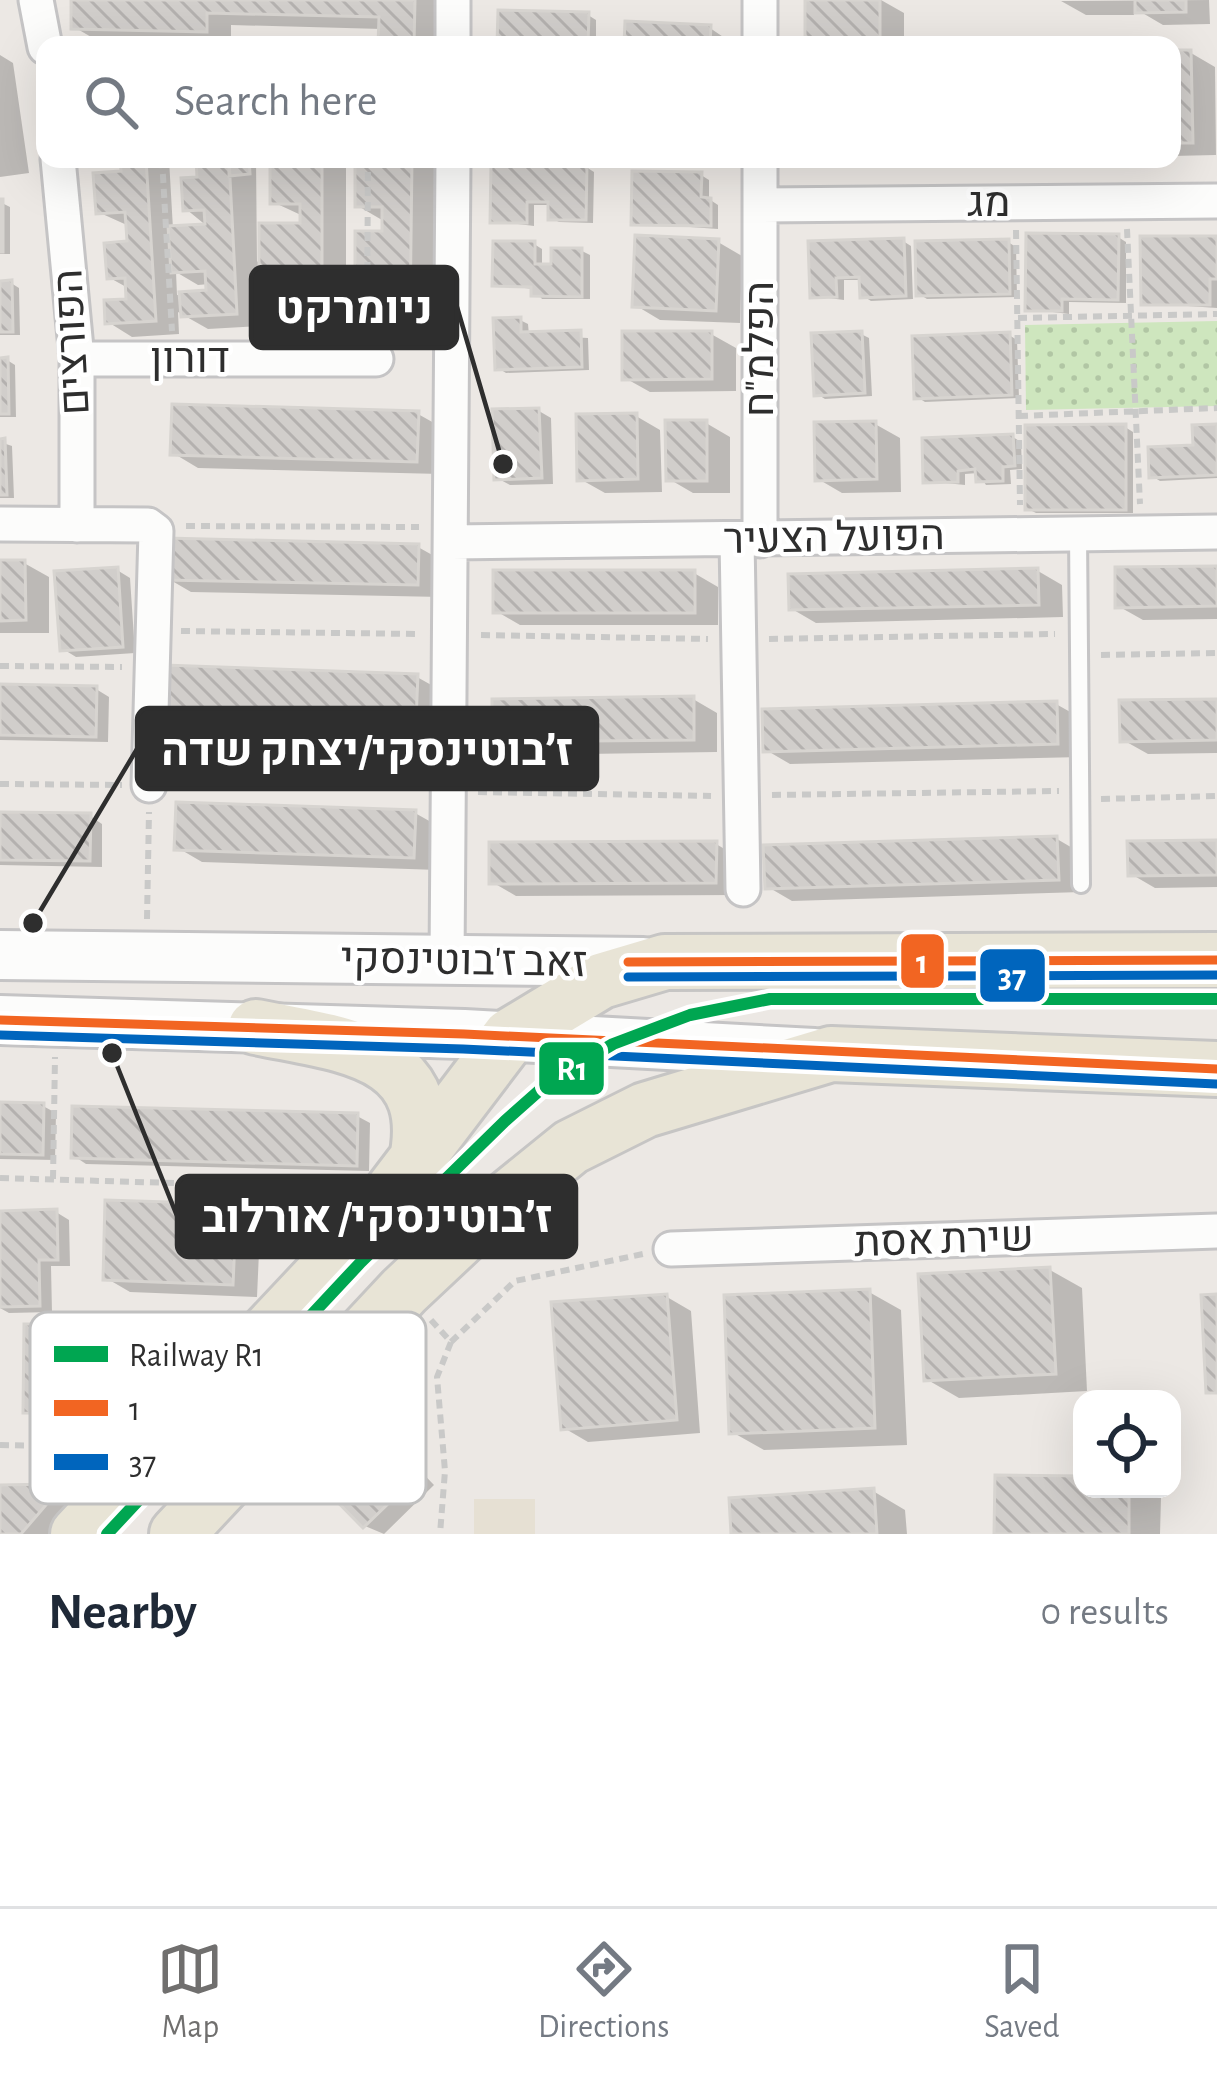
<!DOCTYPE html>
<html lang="en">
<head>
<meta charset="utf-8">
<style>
	:root { --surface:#fff; --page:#f6f6f7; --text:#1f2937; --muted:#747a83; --line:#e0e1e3; --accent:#706f6e }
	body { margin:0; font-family:"Alegreya Sans",Heebo,sans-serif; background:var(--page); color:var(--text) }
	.controls { position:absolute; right:36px; bottom:36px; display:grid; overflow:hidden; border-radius:24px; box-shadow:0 12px 48px #0002 }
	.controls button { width:108px; height:108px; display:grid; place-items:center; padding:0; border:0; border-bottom:3px solid var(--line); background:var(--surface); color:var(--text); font:60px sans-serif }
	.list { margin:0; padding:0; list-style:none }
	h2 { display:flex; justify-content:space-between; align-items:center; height:156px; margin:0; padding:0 48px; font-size:51px }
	h2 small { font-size:39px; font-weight:400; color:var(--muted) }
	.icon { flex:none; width:66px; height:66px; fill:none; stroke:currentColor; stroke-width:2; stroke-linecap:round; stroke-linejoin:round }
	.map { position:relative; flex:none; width:1217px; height:1534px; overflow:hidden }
	.search { position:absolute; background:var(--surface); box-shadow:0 12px 48px #0002; left:36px; right:36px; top:36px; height:132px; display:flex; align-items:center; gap:30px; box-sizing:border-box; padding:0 42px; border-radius:24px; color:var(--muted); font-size:45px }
	.sheet { height:372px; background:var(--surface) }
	nav { display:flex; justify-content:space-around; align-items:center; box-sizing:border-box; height:168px; border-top:3px solid var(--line); background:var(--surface); font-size:33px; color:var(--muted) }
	nav a { display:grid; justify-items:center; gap:6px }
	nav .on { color:var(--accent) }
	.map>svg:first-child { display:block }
	.education { fill:#e6e0d3 }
	.park { fill:url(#park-dots) }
	.shadow { fill:#0003; fill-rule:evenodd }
	.building { fill:url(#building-back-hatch); stroke:#d7d4d0; stroke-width:3 }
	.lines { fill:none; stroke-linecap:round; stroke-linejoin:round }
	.lane-casing { stroke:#c5c4c5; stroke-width:22 }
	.street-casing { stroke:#c5c4c5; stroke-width:39 }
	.secondary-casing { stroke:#c5c4c5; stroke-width:54 }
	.primary-casing { stroke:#c6c5c4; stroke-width:60 }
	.path { stroke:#c9c9c8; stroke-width:6; stroke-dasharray:9 6; stroke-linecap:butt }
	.lane { stroke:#fcfcfb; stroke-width:16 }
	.street { stroke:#fcfcfb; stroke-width:33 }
	.secondary { stroke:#fcfcfb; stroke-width:48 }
	.primary { stroke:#e8e4d6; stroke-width:54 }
	.bus-1-casing { stroke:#fff; stroke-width:18 }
	.bus-2-casing { stroke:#fff; stroke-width:18 }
	.bus-1 { stroke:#f26522; stroke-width:9 }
	.bus-2 { stroke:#0065bd; stroke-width:9 }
	.rail-1-casing { stroke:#fff; stroke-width:21 }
	.rail-1 { stroke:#00a651; stroke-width:12 }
	.labels { text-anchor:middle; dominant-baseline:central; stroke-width:9; stroke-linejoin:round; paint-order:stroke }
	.street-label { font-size:42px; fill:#2e2e2e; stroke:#fff }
	.key { fill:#fff; stroke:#c0c0c0; stroke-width:3 }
	.key-label { font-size:33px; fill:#2e2e2e }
	.leader { fill:none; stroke:#2e2e2e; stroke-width:4.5 }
	.callout-dot { fill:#2e2e2e; stroke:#fff; stroke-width:4.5 }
	.callout { fill:#2e2e2e; stroke:#2e2e2e; stroke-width:4.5 }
	.callout-label { font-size:45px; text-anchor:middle; font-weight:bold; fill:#fff }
	.line-badge { stroke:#fff; stroke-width:4.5 }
	.badge-label { font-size:33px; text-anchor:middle; font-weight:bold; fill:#fff }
</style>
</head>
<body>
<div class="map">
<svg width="1217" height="1534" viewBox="0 0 1217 1534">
	<defs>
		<pattern id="park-dots" width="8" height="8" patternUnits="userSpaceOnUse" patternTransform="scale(3)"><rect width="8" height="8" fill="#cee6be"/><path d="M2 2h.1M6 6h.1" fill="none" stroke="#b1c6a4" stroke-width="1.8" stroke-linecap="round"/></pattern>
		<pattern id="building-back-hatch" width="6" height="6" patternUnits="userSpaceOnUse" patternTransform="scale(3)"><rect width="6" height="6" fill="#d1cecb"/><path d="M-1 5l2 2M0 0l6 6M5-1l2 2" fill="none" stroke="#b4b1af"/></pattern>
	</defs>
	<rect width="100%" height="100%" fill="#ece8e4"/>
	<!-- education -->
	<path class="education" d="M474,1499h61v35h-61z"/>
	<!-- park -->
	<path class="park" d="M1217,321v85l-191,4 -1,-85z"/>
	<!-- shadow -->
	<path class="shadow" d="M74,0h365l-1,45h-52l-4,-16 -151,-4v20l-133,-4 -24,-14z
		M808,0h73l23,13v32h-96z
		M1209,0l1,24 -47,1 -29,-17v7h-48l-25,-14z
		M588,15l8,5v25h-96z
		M710,28l25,17h-108z
		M1172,53h19l24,14 1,88 -44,1z
		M0,55l13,8 16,110 -29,4z
		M100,159h69l4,70 35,-2 -22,-18 14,-29 -1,-21h57l1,103 46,-36v-10l-30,-14v-43h73v171h-63l-23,-14v10l-52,3 -30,-17 1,22 -47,3 -24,-15 21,-20 -1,-14 -18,-10 20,-34 -1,-18 -31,-14 25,-45zM257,269l30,17h12v9h-40zM176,272l22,13 11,-1 1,9 -33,2z
		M385,159h51l-2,170 -55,-1 -24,-14 32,-17v-11l-29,-14 27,-38 -3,-14 -24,-14z
		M827,159h82v7l-71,-1z
		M1086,159h53v4h-45z
		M586,167l8,5 -1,51 -34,-1 -8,-4v-13h-17v21l-41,-5z
		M701,175l8,5v19l9,6v24l-84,-6z
		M0,202l10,5v47h-10z
		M1118,237l8,5v61l-57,-1v12l-41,-5z
		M1217,239v69l-73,-5z
		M903,241l8,5 2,53 -42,2 -8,-5 -1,-16h-18v20l-31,-4 -2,-52z
		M718,242l24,14 -2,67 -80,-3 -25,-15z
		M1008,242l8,5 1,50 -90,2 -8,-5z
		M534,244l8,5v18h12l28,-16 8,4v44h-48l-8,-10 -39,-4z
		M11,283l8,5 1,47h-20v-51z
		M520,320l8,4 1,11 59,3 1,32 -83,3 -8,-5z
		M711,334l25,14v43l-86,1 -25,-14z
		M861,334l8,4 3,58 -47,3 -8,-5z
		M1009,335l8,5 2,58 -94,4 -8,-5z
		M7,360l8,5 1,52h-16v-56z
		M539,411l12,7 2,66 -43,1 -13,-7z
		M418,414l25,14 -2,46 -243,-6 -25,-15z
		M636,416l24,14 2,62 -57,1 -25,-14z
		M706,423l24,14v56h-37l-24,-14z
		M875,424l25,14 1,54 -59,1 -24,-14z
		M1125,427l8,5v81h-97l-8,-4z
		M1217,427v51l-57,3 -8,-5z
		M1013,437l8,5 1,27 -12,1 1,14 -25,1 -8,-12 -13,1v11l-39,-4z
		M0,442l12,4 2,52h-14z
		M418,547l25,14 -1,36 -251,-5 -24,-14z
		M0,563h24l25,14v56h-49z
		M1217,569v50l-74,1 -25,-14z
		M117,570l13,8 5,75 -59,4 -13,-8z
		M1038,571l24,14 1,32 -247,6 -24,-14z
		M694,573l24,14v38h-198l-24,-14z
		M417,677l25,14 -2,42 -251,-9 -24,-14z
		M0,687l96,2 13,8 -1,45 -108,-2z
		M693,699l24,14v39l-197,3 -25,-15z
		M1217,702v51l-69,1 -25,-14z
		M1056,704l25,14 1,39 -292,7 -24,-14z
		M415,813l25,14 -2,43 -236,-8 -24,-14z
		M0,815l90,1 12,8v43l-102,-2z
		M1057,839l24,14 1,39 -290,9 -24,-14z
		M1217,843v44l-62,1 -24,-14z
		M716,844l24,14v37l-224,1 -24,-14z
		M0,1105l43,1 13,7 -1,47 -55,-1z
		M357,1116l13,7 -1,48 -283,-7 -12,-8z
		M267,1208l25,14 -1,31 -32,-1 -2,45 -127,-5 -24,-14z
		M56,1212l13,8 1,46h-19l1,46 -43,1 -9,-5v-94z
		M1050,1270l32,18 5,103 -128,7 -33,-19z
		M869,1292l32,18 6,135 -143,5 -32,-18z
		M667,1297l24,14 9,122 -112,9 -24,-14z
		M154,1327l25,14 -1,85h-127l-25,-14z
		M367,1423l17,10 50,52 -50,49 -19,-8z
		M998,1478l84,1v10h63l16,9 -1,36h-163z
		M51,1487l25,15 -19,32h-57v-46z
		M873,1491l32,19 2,24h-173l-2,-34z"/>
	<!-- building -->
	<path class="building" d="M71,0h344l-1,45 -36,-1 1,-27 -172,-4v19l-136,-3z
		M805,0h75v45h-75z
		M1135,0h51v12l-51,1z
		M498,10l91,2 -1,33 -55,-5v5h-36z
		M625,21l86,4 -1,20h-86z
		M1172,50h19l2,93h-21z
		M120,159h26l10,162 -51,3 -1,-24 22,-1 -1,-21 -18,1 -3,-36 23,-2 -2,-29 -29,2 -3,-41 28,-2z
		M196,159h33l8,155 -56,3 -2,-25 27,-2 -1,-19 -34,2 -3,-47 37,-2 -1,-14 -21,1 -2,-33 16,-1z
		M229,159h20l1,15 -21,2z
		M270,159h52v158h-67v-25h41v-18h-37v-51h41v-19h-30z
		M382,159h30l-2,158 -58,-1v-23l32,1v-20h-29v-43h27v-24h-27v-43h27z
		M491,164h96l-1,56h-38v-18h-21v21h-37z
		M632,171l70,1 -1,25 10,1v28l-80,-1z
		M0,199h3v53h-3z
		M1026,233l93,1 -1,66 -56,-1v12h-37z
		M635,235l84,4 -3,72 -84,-4z
		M1140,236h77v43h-7v26h-69z
		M904,238l2,58 -46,2 -1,-21 -23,1 1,19 -27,1 -2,-57z
		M1009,239l1,55 -94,2 -1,-55z
		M493,241h42v23h16v-16h31v49l-51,-1v-9l-39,-1z
		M12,280l1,52h-13v-51z
		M521,317v15l60,-2 1,37 -87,3 -2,-52z
		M622,331h90v48l-90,1z
		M862,331l3,62 -51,3 -3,-63z
		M1010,332l2,63 -98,4 -2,-63z
		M8,357l1,57h-9v-56z
		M172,404l247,7 -2,51 -247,-7z
		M539,408l3,70 -48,2 -2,-71z
		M637,413l1,66 -61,2 -1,-67z
		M665,420h42v61h-41z
		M876,421l1,58 -62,2 -1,-59z
		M1126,424v86h-101v-85z
		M1217,424v51l-68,3 -1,-31 45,-2 -1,-20z
		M1013,434l2,32 -12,1v14l-27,1 -1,-13 -17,2v11l-35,1 -1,-45z
		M5,438l2,57h-7v-56z
		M165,538l254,6 -1,41 -254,-5z
		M0,560h25l1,60 -26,1z
		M1217,566v40l-102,2v-41z
		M118,567l5,80 -63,4 -6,-80z
		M1038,568l1,37 -250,5 -1,-36z
		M493,570h202v43h-202z
		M163,665l255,9 -2,47 -254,-9z
		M0,684l97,2 -1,51 -96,-2z
		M694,696v44l-202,2v-43z
		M1217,699v41l-97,2 -1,-42z
		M1057,701l1,43 -295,8 -1,-43z
		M176,802l240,8 -2,48 -240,-8z
		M0,812l91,1 -1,48 -90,-1z
		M1057,836l2,44 -294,9 -2,-44z
		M1217,840v35l-89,1 -1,-35z
		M717,841l-1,42 -227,1v-42z
		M0,1102l44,1 -1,52 -43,-1z
		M72,1106l286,7 -1,53 -286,-8z
		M105,1200l163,5 -1,36 -32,-2 -2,46 -130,-5z
		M57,1209l1,51h-19l1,46 -40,1v-96z
		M1050,1267l6,107 -132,7 -6,-107z
		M870,1289l5,139 -146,6 -5,-139z
		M667,1294l10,126 -116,10 -10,-128z
		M1217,1294v99h-11l-5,-98z
		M24,1324h131l-1,90 -131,-1z
		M366,1420l53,54 -56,54 -53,-54z
		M995,1475l87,1v13h47v45h-135z
		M52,1484l6,7 -37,43h-21v-49z
		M874,1488l3,46h-146l-2,-36z"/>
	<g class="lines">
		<defs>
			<path id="lane" d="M1078,534l3,350"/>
			<path id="street" d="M36,0l9,47
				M453,45v-45
				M760,45v-45
				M58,159l19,200v166
				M760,205l457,-4
				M77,359h299
				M0,524l148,1 8,6 -7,254
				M737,539l6,350
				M760,540v-381
				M452,542l765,-10
				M447,961l6,-802
				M671,1249l546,-18"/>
			<path id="secondary" d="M0,955l643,7
				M0,1020l464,14 350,19"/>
			<path id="primary" d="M256,1027c86,18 185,22 160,137
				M78,1534l281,-299 151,-199 91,-55 64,-19 552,-2
				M177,1534l227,-243 67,-63 100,-81 74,-37 186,-56 386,15"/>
		</defs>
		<!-- lane casing -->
		<use href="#lane" class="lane-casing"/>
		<!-- street casing -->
		<use href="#street" class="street-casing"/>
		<!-- secondary casing -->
		<use href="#secondary" class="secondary-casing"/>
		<!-- primary casing -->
		<use href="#primary" class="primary-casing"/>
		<!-- path -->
		<path class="path" d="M162,159l10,172
			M350,159h5
			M1127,229l13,275
			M1016,230l4,275
			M1018,318l199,-4
			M367,331l1,-172
			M1019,416l198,-8
			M186,526l233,1
			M181,631l239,3
			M481,635l227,4
			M769,639l286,-5
			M1101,655l116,-2
			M0,666l122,1
			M0,784l122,1
			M177,785l239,1
			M478,792l233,4
			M772,795l287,-4
			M1101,799l116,-3
			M147,919l2,-107
			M0,1178l344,10
			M53,1179l2,-122
			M431,1320l20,22 -14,35 8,94 -5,63
			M451,1342l64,-61 128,-27
			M0,1445l104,2"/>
		<!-- lane -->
		<use href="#lane" class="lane"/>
		<!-- street -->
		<use href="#street" class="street"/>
		<!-- secondary -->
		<use href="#secondary" class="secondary"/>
		<!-- primary -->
		<use href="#primary" class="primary"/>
		<defs>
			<path id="bus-1" d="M628,962l589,-2
				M0,1020l464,14 753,35"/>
			<path id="bus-2" d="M628,977l589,-2
				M0,1035l463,14 753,35"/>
		</defs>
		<!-- bus-1 casing -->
		<use href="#bus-1" class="bus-1-casing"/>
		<!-- bus-2 casing -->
		<use href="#bus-2" class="bus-2-casing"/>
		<!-- bus-1 -->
		<use href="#bus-1" class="bus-1"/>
		<!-- bus-2 -->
		<use href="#bus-2" class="bus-2"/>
		<defs>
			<path id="rail-1" d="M107,1534l254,-272 144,-141 44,-39 64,-38 77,-29 80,-16h447"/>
		</defs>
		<!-- rail-1 casing -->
		<use href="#rail-1" class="rail-1-casing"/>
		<!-- rail-1 -->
		<use href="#rail-1" class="rail-1"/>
	</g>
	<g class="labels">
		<!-- street labels -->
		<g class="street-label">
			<text x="989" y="203">מג</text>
			<text transform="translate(72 342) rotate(-93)">הפורצים</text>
			<text transform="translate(760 349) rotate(-90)">הפלמ"ח</text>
			<text x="190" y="359">דורון</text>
			<text transform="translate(834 538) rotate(-1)">הפועל הצעיר</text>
			<text transform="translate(464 961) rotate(1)">זאב ז'בוטינסקי</text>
			<text transform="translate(944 1240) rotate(-2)">שירת אסת</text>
		</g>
	</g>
	<!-- legend -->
	<rect x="30" y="1312" width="396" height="192" rx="18" class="key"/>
	<rect x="54" y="1346" width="54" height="16" fill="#00a651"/>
	<rect x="54" y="1400" width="54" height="16" fill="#f26522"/>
	<rect x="54" y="1454" width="54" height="16" fill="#0065bd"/>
	<g class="key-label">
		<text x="129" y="1366">Railway R1</text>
		<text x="129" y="1420">1</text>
		<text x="129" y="1474">37</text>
	</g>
	<!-- callouts -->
	<path class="leader" d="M503 464L457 307M33 923L137 749M112 1053L177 1216"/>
	<g class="callout-dot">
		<circle cx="503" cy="464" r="12"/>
		<circle cx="33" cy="923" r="12"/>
		<circle cx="112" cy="1053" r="12"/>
	</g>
	<g class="callout">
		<rect x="251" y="267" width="206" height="81" rx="12"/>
		<rect x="137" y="708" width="460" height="81" rx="12"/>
		<rect x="177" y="1176" width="399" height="81" rx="12"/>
	</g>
	<g class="callout-label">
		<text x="354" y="323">ניומרקט</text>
		<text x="367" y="765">ז׳בוטינסקי/יצחק שדה</text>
		<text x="377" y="1232">ז׳בוטינסקי/ אורלוב</text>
	</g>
	<g class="line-badge">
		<rect x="899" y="932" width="47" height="58" rx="12" fill="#f26522"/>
		<rect x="978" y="947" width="69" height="57" rx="12" fill="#0065bd"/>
		<rect x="537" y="1040" width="69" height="57" rx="12" fill="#00a651"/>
	</g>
	<g class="badge-label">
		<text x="922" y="973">1</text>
		<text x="1012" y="987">37</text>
		<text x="572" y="1080">R1</text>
	</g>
</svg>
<div class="controls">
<button><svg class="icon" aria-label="locate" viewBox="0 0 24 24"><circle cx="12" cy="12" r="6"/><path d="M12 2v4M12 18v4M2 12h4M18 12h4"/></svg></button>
</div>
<div class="search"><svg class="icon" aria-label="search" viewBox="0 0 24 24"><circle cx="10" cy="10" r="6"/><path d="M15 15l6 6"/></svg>Search here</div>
</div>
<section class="sheet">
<h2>Nearby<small>0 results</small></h2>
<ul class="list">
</ul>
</section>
<nav>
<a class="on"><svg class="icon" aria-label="map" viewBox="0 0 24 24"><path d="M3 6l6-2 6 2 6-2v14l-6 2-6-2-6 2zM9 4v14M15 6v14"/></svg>Map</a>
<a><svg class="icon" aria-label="directions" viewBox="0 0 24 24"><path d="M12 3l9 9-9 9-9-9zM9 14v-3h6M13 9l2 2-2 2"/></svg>Directions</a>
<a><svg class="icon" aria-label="saved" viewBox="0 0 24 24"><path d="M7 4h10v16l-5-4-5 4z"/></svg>Saved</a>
</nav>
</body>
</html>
